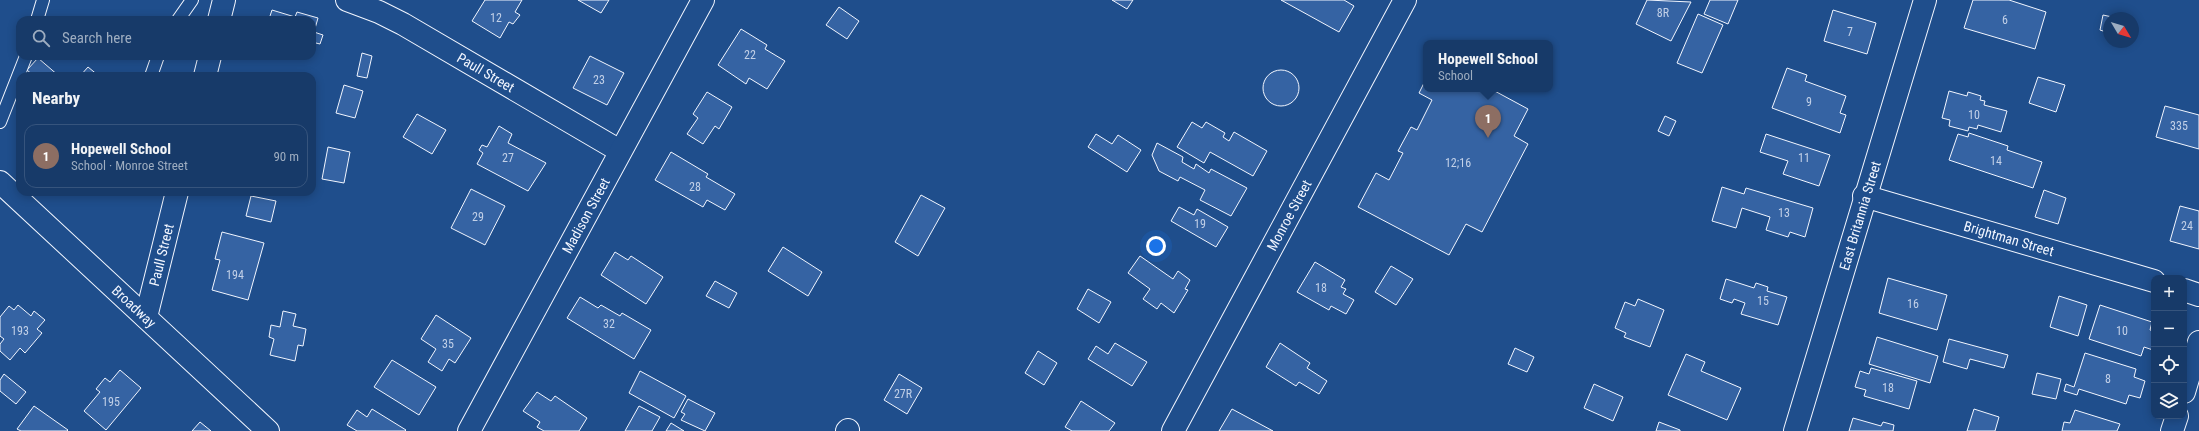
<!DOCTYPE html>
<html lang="en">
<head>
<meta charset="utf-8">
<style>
	:root { --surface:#173a69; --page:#20416f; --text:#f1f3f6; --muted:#9eadc0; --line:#36547d; --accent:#bca0f2 }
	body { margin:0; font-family:"Roboto Condensed",sans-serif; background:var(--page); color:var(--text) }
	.controls { position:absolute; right:12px; bottom:12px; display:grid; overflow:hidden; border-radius:8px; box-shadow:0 2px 10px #0003 }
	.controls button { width:36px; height:36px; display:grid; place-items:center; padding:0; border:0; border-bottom:1px solid var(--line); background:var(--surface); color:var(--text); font:20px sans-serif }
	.compass { position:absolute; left:2103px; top:12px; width:36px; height:36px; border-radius:50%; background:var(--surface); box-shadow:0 2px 10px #0003; rotate:128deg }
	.you { position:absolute; left:1156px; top:246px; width:14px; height:14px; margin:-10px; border:3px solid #fff; border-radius:50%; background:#1a73e8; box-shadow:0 0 0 6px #1a73e833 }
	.badge { display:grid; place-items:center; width:26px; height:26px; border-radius:50%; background:var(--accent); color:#fff; font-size:13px; font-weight:700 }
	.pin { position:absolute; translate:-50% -33px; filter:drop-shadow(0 1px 2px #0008) }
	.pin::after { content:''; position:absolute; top:21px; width:14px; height:12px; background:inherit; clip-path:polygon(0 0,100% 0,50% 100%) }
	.popup { position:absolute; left:1423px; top:40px; width:130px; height:52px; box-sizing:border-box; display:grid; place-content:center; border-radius:8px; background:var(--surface); filter:drop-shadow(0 1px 3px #0005); font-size:13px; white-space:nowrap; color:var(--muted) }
	.popup b { font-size:15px; color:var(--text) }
	.popup::after { content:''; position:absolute; left:50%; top:100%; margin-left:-8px; border:8px solid transparent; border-top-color:var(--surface) }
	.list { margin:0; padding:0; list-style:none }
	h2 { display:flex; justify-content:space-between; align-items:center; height:52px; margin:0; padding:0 16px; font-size:17px }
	h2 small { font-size:13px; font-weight:400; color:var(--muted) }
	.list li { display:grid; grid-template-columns:26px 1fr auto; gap:12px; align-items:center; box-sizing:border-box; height:64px; margin:0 8px 8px; padding:0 8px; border:1px solid var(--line); border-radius:12px }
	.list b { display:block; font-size:15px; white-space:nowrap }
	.list p { margin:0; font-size:13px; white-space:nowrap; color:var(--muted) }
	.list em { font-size:13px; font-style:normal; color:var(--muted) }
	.icon { flex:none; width:22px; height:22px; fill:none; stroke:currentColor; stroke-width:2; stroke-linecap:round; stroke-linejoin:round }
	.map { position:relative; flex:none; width:2199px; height:431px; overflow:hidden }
	.search { position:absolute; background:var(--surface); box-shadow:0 2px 10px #0003; left:16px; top:16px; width:300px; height:44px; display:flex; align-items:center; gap:10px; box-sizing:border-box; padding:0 14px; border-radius:12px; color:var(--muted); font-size:15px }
	.panel { position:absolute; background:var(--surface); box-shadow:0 2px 10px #0003; left:16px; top:72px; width:300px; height:124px; border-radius:12px }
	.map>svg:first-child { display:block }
	.building { fill:#3563a3; stroke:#f2f6ff }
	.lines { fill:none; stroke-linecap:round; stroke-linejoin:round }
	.lane-casing { stroke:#f2f6ff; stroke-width:14 }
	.street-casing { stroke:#f2f6ff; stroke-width:24 }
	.secondary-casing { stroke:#f2f6ff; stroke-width:24 }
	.primary-casing { stroke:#f2f6ff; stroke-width:24 }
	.lane { stroke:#1f4e8c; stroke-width:12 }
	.street { stroke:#1f4e8c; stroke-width:22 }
	.secondary { stroke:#1f4e8c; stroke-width:22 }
	.primary { stroke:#1f4e8c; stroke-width:22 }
	.labels { text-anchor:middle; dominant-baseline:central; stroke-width:3; stroke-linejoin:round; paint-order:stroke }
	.number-label { font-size:12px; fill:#c3d1e8 }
	.street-label { font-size:14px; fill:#f2f6ff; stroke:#1f4e8c }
</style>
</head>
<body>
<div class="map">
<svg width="2199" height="431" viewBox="0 0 2199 431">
	<rect width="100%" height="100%" fill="#1f4e8c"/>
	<!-- building -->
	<path class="building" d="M485,0h37l-7,12 5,3 -7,9 -4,-2 -9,16 -28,-17z
		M578,0h31l-8,13z
		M1112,0h21l-6,9z
		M1281,0h63l10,6 -15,26z
		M1647,0l44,2 -20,39 -35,-17z
		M1710,0h28l-10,24 -24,-10z
		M1973,0h36l37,12 -11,37 -71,-21z
		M839,7l20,14 -12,18 -21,-14z
		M272,10l23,7 2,-5 21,6 -4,14 9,3 -3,9 -8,-2v-22h-50l1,-3 6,2z
		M1833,10l43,13 -9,31 -43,-13z
		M1698,14l25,11 -21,48 -25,-10z
		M2103,15l14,3h-8v15l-9,-3z
		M741,29l26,16 -2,4 20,12 -18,28 -18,-11 -3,6 -28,-19z
		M362,53l10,3 -5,22 -10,-2z
		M590,56l34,17 -17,32 -34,-17z
		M38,58l21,18h-25l-7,-6z
		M88,67l11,9h-19z
		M1787,68l20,7 -2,6 41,15 -6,17 6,2 -6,18 -68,-25z
		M1263 88a18 18 0 1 1 36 0a18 18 0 1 1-36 0Z
		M2038,77l27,8 -9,27 -27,-9z
		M1426,79v10h65l37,20 -14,27 14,8 -46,88 -16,-8 -17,31 -91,-48 18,-34 13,7 14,-27 -5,-2 13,-24 6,3 15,-30 -13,-7z
		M344,85l19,6 -8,27 -19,-5z
		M1949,91l18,5 1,-4 13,4 -1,4 5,1 -1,4 23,6 -6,21 -23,-7 -1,4 -8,-2 -1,4 -19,-5 1,-6 -8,-2z
		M707,92l25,15 -13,22 -4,-3 -12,18 -16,-10 11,-16 -5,-4z
		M2165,106l34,9v34l-43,-12z
		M417,114l29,16 -14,24 -29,-17z
		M1665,116l11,5 -7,15 -11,-5z
		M1192,122l10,6 4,-6 19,11 -2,4 6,4 5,-9 33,19 -14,25 -43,-24 -6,11 -27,-16z
		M499,126l13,8 -4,9 38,20 -18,28 -51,-27 6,-11 -4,-3 3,-5 5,2z
		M1969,133l39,13 -1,4 35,12 -9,26 -84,-28 9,-26 10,3z
		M1096,134l16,10 6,-9 23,15 -14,22 -39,-25z
		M1766,134l64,21 -11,31 -36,-12 5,-13 -28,-9z
		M1157,143l26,14 -1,5 12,7 2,-5 13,9 2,-4 36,19 -16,28 -31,-16 5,-10 -25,-13 -2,4 -19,-10 -7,-16z
		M328,147l22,5 -6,31 -22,-4z
		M671,152l37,22 -2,3 29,17 -10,16 -18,-10 -4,7 -48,-27z
		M1722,187l22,7 2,-6 67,20 -8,29 -15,-5 -2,5 -22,-7 4,-13 -28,-9 -6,20 -24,-7z
		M471,189l34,17 -20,39 -34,-17z
		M2044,190l22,8 -8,26 -23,-7z
		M921,195l24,13 -27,48 -23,-14z
		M251,196l25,5 -5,21 -25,-6z
		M2180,206l19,5v38l-29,-8z
		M1179,207l15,8 3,-6 31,18 -12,20 -45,-26z
		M222,232l42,11 -16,57 -36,-10 8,-30 -5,-1z
		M783,247l39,25 -14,24 -40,-25z
		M615,252l13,8 3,-4 32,21 -17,27 -45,-29z
		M1140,256l33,23 5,-8 12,9 -5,9 3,1 -14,23 -13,-10 -4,6 -14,-10 7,-10 -22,-16z
		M1315,262l30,18 -4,7 5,2 -3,5 11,6 -8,14 -15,-8 -2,4 -32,-18z
		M1391,266l22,13 -17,26 -21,-13z
		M1888,278l59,17 -10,35 -58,-17z
		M1726,279l28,9 2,-5 12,4 -1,4 20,6 -9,28 -37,-11 4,-11 -11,-4 -2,4 -12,-4z
		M715,281l22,12 -8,15 -23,-12z
		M1088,289l23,13 -12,21 -22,-14z
		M2059,296l28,9 -9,31 -28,-9z
		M580,297l18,11 3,-3 19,11 2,-3 29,17 -17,29 -67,-41z
		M1638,299l26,11 -14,37 -26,-10 2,-4 -11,-5 10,-26 10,4z
		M18,305l13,11 3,-5 11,9 -8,9 5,4 -17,20 -5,-5 -10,12 -10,-9v-7l4,-5 -4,-3v-19l9,-11 5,4z
		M2100,305l52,17 -2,8 4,1 -1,19 -9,-3 -3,9 -52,-17z
		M283,311l13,3 -3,12 13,3 -3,17 -5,-1 -3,16 -25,-6 4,-16 -5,-2 2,-12 9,2z
		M436,315l35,23 -16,25 -6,-4 -7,12 -14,-9 8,-13 -15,-10z
		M1877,337l61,19 -8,27 -61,-19z
		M1949,339l59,16 -4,13 -34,-9 -3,10 -24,-7z
		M1115,343l32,19 -15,24 -44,-27 8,-13 12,8z
		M1280,343l30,20 -3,5 20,13 -8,13 -20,-12 -3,4 -30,-19z
		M1515,348l19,9 -7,15 -19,-8z
		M1038,351l19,12 -13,22 -19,-12z
		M2085,353l51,16 -2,8 11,4 -5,17 -11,-3 -3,9 -47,-15 -2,6 -13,-4 2,-7 8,3z
		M1686,354l19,8 -4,9 40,17 -14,32 -59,-25z
		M392,360l44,27 -17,28 -45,-28z
		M1871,368l46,13 -8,28 -45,-13 2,-6 -11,-3 5,-16 9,3z
		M120,370l21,18 -35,42 -22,-19 16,-19 -4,-3 9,-11 5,4z
		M640,371l46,25 -12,22 -45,-25z
		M2037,373l24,6 -5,20 -24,-5z
		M4,374l22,18 -10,12 -16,-13v-11z
		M899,374l23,14 -15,26 -23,-14z
		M1594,384l29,13 -10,24 -29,-13z
		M537,392l14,9 4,-5 32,22 -8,13h-35l-7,-4 3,-5 -17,-11z
		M688,399l27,14 -10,18 -24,-11 4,-6 -4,-2z
		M1081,401l34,22 -6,8h-37l-7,-4z
		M34,406l34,24 -1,1h-46l-4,-2z
		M639,406l21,11 -8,14h-27z
		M372,409l34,21 -1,1h-48l-10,-6 10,-15 10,7z
		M1232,409l41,22h-54z
		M1974,409l25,8 -4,14h-28z
		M2075,410l45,14 -3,7h-55l2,-9 6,1z
		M1853,418l28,8 2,-4 11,3 -1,6h-44z
		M200,422l11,9h-19z
		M1659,422l21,8v1h-24z
		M671,423l13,8h-18z"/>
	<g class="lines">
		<defs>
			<path id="lane" d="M37,20l6,-20
				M178,20l14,-20
				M151,76l7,-20
				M0,122l26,-66"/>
			<g id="street">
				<path id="s1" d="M347,0l32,12 24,12 217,127"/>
				<path d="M219,20l5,-20"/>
				<path d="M205,76l5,-20"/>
				<path id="s2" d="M1864,196l290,85"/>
				<path d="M2184,290l15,5"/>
				<path id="s3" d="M146,317l31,-125"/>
				<path d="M2184,392l15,-50"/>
				<path id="s4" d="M469,431l234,-431"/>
				<path d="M847,431l1,-1"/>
				<path id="s5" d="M1173,431l232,-431"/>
				<path d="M2172,431l5,-15"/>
			</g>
			<g id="secondary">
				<path id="s6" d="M1795,431l130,-431"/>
			</g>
			<g id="primary">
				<path id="s7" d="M0,182l268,249"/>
			</g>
		</defs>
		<!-- lane casing -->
		<use href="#lane" class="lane-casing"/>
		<!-- street casing -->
		<use href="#street" class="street-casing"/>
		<!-- secondary casing -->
		<use href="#secondary" class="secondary-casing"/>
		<!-- primary casing -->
		<use href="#primary" class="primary-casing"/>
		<!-- lane -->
		<use href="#lane" class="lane"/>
		<!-- street -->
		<use href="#street" class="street"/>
		<!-- secondary -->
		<use href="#secondary" class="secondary"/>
		<!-- primary -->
		<use href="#primary" class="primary"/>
	</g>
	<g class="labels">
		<!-- number labels -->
		<g class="number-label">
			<text x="1663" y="13">8R</text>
			<text x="496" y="18">12</text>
			<text x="2005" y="20">6</text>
			<text x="1850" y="32">7</text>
			<text x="750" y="55">22</text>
			<text x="599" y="80">23</text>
			<text x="1809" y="102">9</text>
			<text x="1974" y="115">10</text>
			<text x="2179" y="126">335</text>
			<text x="508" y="158">27</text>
			<text x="1804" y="158">11</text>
			<text x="1996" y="161">14</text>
			<text x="1458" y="163">12;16</text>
			<text x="695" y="187">28</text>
			<text x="1784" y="213">13</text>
			<text x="478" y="217">29</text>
			<text x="1200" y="224">19</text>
			<text x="2187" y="226">24</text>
			<text x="235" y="275">194</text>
			<text x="1321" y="288">18</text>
			<text x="1763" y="301">15</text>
			<text x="1913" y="304">16</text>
			<text x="609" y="324">32</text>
			<text x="20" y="331">193</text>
			<text x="2122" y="331">10</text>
			<text x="448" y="344">35</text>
			<text x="2108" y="379">8</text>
			<text x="1888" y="388">18</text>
			<text x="903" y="394">27R</text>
			<text x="111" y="402">195</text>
		</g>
		<!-- street labels -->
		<g class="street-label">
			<text stroke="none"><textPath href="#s1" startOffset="157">Paull Street</textPath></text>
			<text stroke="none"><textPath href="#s4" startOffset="245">Madison Street</textPath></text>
			<text stroke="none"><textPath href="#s5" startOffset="245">Monroe Street</textPath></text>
			<text stroke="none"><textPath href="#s6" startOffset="225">East Britannia Street</textPath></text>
			<text stroke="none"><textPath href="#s2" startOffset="151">Brightman Street</textPath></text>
			<text stroke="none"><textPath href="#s3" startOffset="64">Paull Street</textPath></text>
			<text stroke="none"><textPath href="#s7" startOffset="183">Broadway</textPath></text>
		</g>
	</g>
</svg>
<div class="controls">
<button>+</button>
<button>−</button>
<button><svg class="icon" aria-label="locate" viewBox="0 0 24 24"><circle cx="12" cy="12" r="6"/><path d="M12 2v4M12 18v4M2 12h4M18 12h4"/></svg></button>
<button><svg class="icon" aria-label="layers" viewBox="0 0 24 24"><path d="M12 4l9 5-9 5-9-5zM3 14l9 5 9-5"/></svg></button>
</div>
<svg class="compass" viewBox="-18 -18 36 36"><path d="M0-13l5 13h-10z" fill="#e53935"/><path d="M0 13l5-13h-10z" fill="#9eadc0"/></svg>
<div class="you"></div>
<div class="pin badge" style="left:1488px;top:138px;background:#8d6e63">1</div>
<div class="popup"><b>Hopewell School</b>School</div>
<div class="search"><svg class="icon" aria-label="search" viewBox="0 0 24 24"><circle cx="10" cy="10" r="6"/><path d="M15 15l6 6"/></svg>Search here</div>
<section class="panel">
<h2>Nearby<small></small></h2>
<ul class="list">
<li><span class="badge" style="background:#8d6e63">1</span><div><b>Hopewell School</b><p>School · Monroe Street</p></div><em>90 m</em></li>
</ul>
</section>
</div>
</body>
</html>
